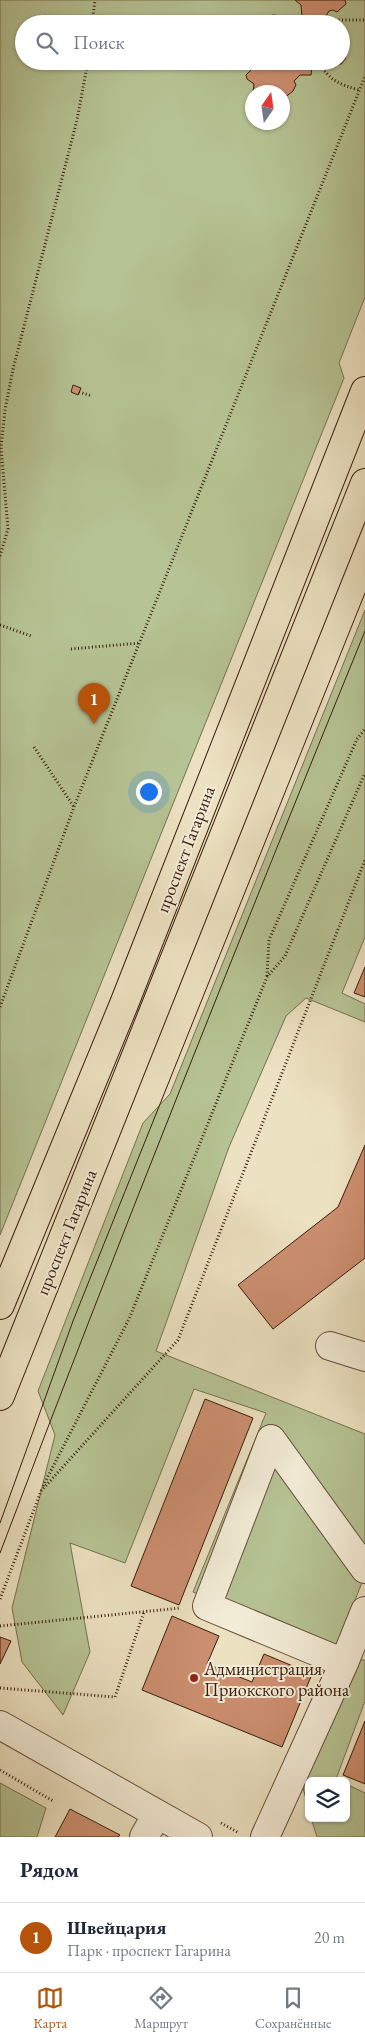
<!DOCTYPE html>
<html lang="ru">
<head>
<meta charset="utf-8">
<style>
	:root { --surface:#fff; --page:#f6f6f7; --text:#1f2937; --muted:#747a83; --line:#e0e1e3; --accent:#b45309 }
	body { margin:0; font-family:"EB Garamond",serif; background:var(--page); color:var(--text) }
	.controls { position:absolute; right:15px; bottom:15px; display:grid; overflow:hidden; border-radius:8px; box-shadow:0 1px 4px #0004 }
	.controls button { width:45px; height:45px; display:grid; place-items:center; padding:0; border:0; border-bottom:1px solid var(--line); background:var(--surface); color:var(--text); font:25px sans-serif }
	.compass { position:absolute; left:245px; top:85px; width:45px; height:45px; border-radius:50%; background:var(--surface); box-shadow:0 1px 4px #0004; rotate:13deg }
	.you { position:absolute; left:148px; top:791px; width:18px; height:18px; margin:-12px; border:4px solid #fff; border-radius:50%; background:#1a73e8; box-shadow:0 0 0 8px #1a73e833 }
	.badge { display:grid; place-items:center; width:32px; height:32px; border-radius:50%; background:var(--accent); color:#fff; font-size:16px; font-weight:700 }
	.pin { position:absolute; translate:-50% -41px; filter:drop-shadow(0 1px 2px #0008) }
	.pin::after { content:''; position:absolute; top:26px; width:18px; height:15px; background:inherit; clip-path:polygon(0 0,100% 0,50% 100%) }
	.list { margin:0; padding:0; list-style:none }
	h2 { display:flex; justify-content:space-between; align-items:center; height:65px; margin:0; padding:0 20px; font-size:21px }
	h2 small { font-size:16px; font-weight:400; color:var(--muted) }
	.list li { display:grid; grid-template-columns:32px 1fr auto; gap:15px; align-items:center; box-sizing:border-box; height:70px; padding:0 20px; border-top:1px solid var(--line) }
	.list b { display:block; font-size:19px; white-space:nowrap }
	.list p { margin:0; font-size:16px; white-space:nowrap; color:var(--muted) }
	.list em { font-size:16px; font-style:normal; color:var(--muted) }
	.icon { flex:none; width:28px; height:28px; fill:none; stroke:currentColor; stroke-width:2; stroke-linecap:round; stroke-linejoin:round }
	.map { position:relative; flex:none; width:365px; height:1837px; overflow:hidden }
	.search { position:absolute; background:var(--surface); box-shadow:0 1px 4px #0004; left:15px; right:15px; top:15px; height:55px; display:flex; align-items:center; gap:12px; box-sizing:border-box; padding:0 18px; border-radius:28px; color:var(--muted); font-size:19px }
	.sheet { height:135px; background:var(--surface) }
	nav { display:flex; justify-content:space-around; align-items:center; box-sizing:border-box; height:70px; border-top:1px solid var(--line); background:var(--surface); font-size:14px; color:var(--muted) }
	nav a { display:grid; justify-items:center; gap:2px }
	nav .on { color:var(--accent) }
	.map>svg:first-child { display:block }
	.green { fill:#b6c394; stroke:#787050; fill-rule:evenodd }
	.building { fill:#cc8f70; stroke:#391d0d }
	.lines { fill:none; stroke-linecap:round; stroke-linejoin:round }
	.minor-casing { stroke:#664e3a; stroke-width:30 }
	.major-casing { stroke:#391d0d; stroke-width:30 }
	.path { stroke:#391d0d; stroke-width:3; stroke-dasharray:1 2.5; stroke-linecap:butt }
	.minor { stroke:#f3ecd7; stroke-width:28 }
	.major { stroke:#ece1c1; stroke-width:28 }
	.tram { stroke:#391d0d; stroke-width:1 }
	.poi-dot { fill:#8f2418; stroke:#f3ecd7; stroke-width:2 }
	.labels { text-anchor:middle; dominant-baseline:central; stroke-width:4; stroke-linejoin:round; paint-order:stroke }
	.street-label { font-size:18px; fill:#391d0d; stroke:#f3ecd7 }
	.poi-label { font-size:18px; fill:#391d0d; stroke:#f3ecd7; text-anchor:start }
</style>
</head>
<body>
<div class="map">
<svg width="365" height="1837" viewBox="0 0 365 1837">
	<rect width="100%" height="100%" fill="#ece1c1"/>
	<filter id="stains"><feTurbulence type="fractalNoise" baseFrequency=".004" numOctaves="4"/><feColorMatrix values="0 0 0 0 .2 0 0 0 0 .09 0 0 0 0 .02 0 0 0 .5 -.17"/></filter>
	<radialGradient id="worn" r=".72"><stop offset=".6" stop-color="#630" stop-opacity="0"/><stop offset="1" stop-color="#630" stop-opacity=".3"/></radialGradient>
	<!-- green -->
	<path class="green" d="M0,0h365v297l-26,66 5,15 -344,857zM24,24h317v37h-317zM252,92h30v30h-30z
		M365,610v327l-23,56 23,11v18l-59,-24 -20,18 -57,131 -73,204 209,83v141l-29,73 -143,-56 73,-179 -72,-24 -69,174 -55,-20 20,109 -27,63 -41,-53 -10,-54 43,-173 -17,-44 105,-268 27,-29z
		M360,1660h5v41l-29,78 3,2h-30v28l-7,-24z
		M0,1783l46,25 -9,29h-37z
		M346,1784l19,9v44h-48l-6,-19h35z"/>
	<!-- building -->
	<path class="building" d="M295,0h50l1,4 -9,8 -4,-2 -4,1 -3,5 7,8h-74l2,-8 9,1 3,-2 8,1 2,5 14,3 5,-7 -1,-12z
		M341,25l3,6 -3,8z
		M341,51l5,7 -5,6 -9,-1 -1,-2h10z
		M254,61h65l-7,5 -1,9h-11l-6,6 2,4 -3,6 -10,8 -1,-7h-29l1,-8 -7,-5 -1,-4 6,-6 -2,-4z
		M73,385l8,3 -3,7 -7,-3z
		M365,967v30l-11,-4z
		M365,1145v113l-92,71 -35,-44 100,-78z
		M205,1399l48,19 -74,187 -48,-19z
		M172,1616l47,20 -12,28 45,18 12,-28 48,20 -30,73 -140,-57z
		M0,1637l11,4 -11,23z
		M365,1721v63l-22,-9z
		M70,1809l50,26 -2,2h-63z"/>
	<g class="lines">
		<defs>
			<path id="minor" d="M330,1346l35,11
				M344,1663l-137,-57 64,-167 94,130
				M0,1725l198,112
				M144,1837l13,-23
				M265,1837l79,-174 21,-52"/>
			<path id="major" d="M0,1305l124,-301 241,-613
				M0,1396l365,-913"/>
		</defs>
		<!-- minor casing -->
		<use href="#minor" class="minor-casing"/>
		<!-- major casing -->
		<use href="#major" class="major-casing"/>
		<!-- path -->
		<path class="path" d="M328,20h37
			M92,24l3,-24
			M319,62c9,18 22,23 40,28
			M79,392l13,4
			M0,556l8,-27 -7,-82 4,-37 8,-41 64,-249 11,-59
			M0,625l31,11
			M71,649l69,-6
			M34,747l40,60
			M267,976l2,-36 88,-201 8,-10
			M0,1007l74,-200 291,-731
			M43,1486l86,-167 138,-342 18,-21 80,-183
			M0,1599l41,-108 137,-151 187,-480
			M0,1626l181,-18
			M0,1688l115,9 29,-85
			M0,1770l53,31
			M221,1823l18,10"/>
		<!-- minor -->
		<use href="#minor" class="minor"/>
		<!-- major -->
		<use href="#major" class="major"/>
		<!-- tram -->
		<path class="tram" d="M0,1523l73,-202 292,-728
			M0,1553c117,-309 240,-616 365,-922"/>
	</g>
	<!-- markers -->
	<circle class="poi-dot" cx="194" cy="1678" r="5"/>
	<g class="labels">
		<!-- street labels -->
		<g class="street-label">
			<text transform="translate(185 849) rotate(-69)">проспект Гагарина</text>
			<text transform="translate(66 1232) rotate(-68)">проспект Гагарина</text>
		</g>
		<!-- poi labels -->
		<g class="poi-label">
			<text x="204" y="1668">Администрация<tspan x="204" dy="21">Приокского района</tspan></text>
		</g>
	</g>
	<rect width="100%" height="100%" filter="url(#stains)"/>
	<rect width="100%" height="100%" fill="url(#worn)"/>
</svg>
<div class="controls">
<button><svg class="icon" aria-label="layers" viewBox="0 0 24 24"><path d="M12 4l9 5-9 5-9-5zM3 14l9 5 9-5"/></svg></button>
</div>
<svg class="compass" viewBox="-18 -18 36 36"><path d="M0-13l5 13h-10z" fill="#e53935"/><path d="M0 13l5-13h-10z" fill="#747a83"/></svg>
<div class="you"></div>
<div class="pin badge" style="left:94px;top:724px">1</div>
<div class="search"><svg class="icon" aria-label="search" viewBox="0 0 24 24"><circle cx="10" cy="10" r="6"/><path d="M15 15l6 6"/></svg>Поиск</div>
</div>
<section class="sheet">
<h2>Рядом<small></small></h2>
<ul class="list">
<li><span class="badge">1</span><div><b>Швейцария</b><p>Парк · проспект Гагарина</p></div><em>20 m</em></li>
</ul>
</section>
<nav>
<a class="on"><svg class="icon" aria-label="map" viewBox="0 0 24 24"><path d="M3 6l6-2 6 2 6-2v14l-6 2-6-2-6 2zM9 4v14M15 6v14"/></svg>Карта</a>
<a><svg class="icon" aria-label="directions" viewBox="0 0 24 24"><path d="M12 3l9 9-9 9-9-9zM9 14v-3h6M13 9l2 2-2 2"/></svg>Маршрут</a>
<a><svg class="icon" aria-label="saved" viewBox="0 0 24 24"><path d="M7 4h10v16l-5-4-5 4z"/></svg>Сохранённые</a>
</nav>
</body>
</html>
